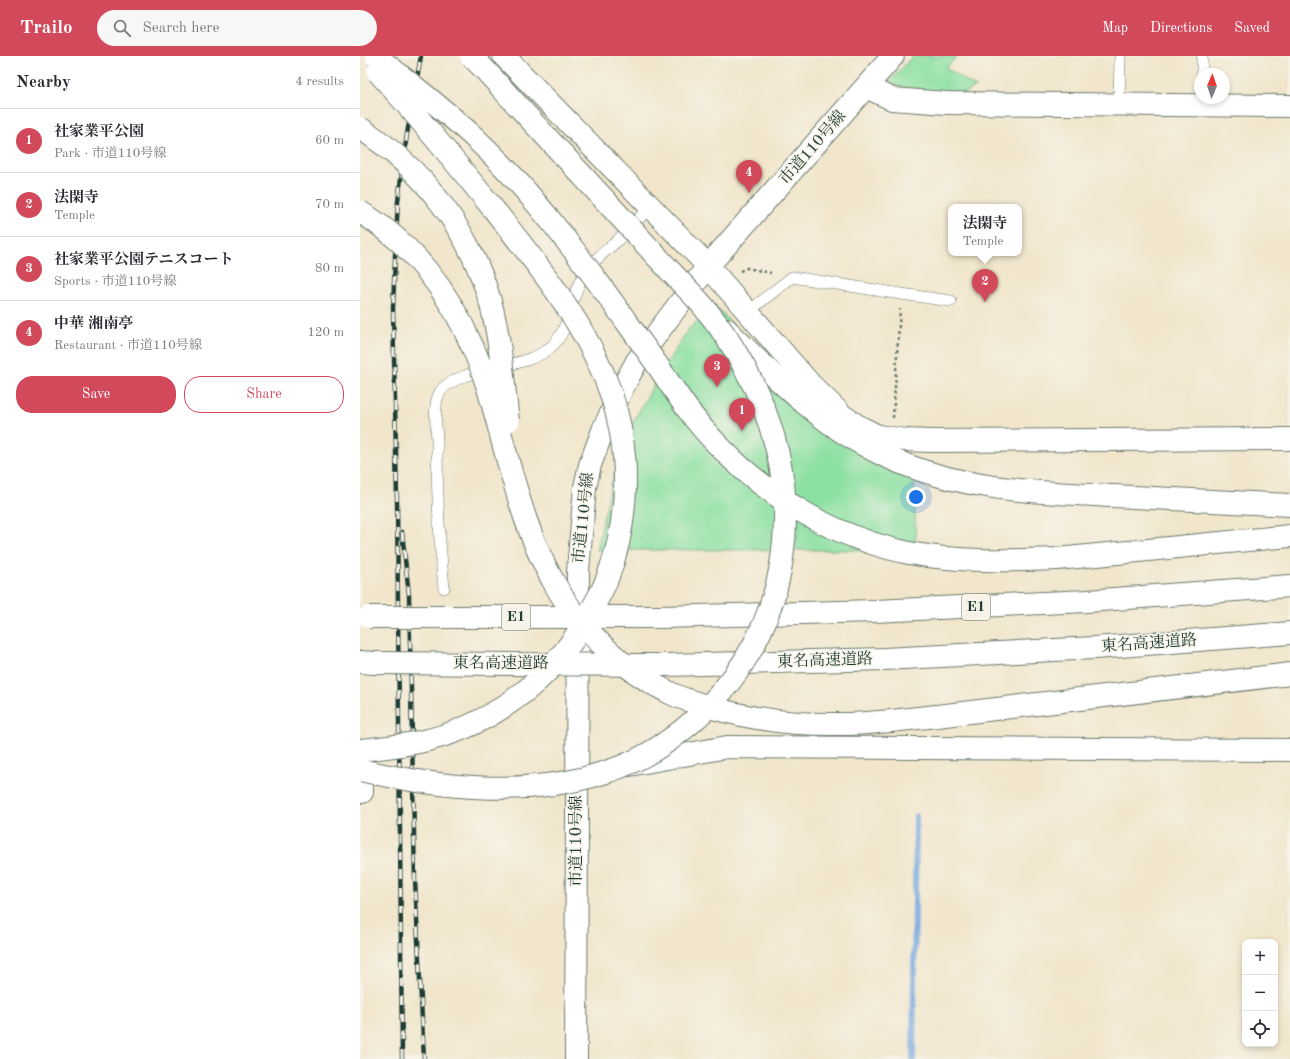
<!DOCTYPE html>
<html lang="en">
<head>
<meta charset="utf-8">
<style>
	:root { --surface:#fff; --page:#f7f7f7; --text:#2b2b33; --muted:#7c7c81; --line:#e1e1e2; --accent:#d1495b }
	body { margin:0; font-family:"Old Standard TT","Noto Serif JP",serif; background:var(--page); color:var(--text) }
	.controls { position:absolute; right:12px; bottom:12px; display:grid; overflow:hidden; border-radius:8px; box-shadow:0 2px 6px #0003 }
	.controls button { width:36px; height:36px; display:grid; place-items:center; padding:0; border:0; border-bottom:1px solid var(--line); background:var(--surface); color:var(--text); font:20px sans-serif }
	.compass { position:absolute; left:834px; top:12px; width:36px; height:36px; border-radius:50%; background:var(--surface); box-shadow:0 2px 6px #0003; rotate:2deg }
	.you { position:absolute; left:556px; top:441px; width:14px; height:14px; margin:-10px; border:3px solid #fff; border-radius:50%; background:#1a73e8; box-shadow:0 0 0 6px #1a73e833 }
	.badge { display:grid; place-items:center; width:26px; height:26px; border-radius:50%; background:var(--accent); color:#fff; font-size:13px; font-weight:700 }
	.pin { position:absolute; translate:-50% -33px; filter:drop-shadow(0 1px 2px #0008) }
	.pin::after { content:''; position:absolute; top:21px; width:14px; height:12px; background:inherit; clip-path:polygon(0 0,100% 0,50% 100%) }
	.popup { position:absolute; left:588px; top:148px; width:74px; height:52px; box-sizing:border-box; display:grid; place-content:center; border-radius:8px; background:var(--surface); filter:drop-shadow(0 1px 3px #0005); font-size:13px; white-space:nowrap; color:var(--muted) }
	.popup b { font-size:15px; color:var(--text) }
	.popup::after { content:''; position:absolute; left:50%; top:100%; margin-left:-8px; border:8px solid transparent; border-top-color:var(--surface) }
	.list { margin:0; padding:0; list-style:none }
	h2 { display:flex; justify-content:space-between; align-items:center; height:52px; margin:0; padding:0 16px; font-size:17px }
	h2 small { font-size:13px; font-weight:400; color:var(--muted) }
	.list li { display:grid; grid-template-columns:26px 1fr auto; gap:12px; align-items:center; box-sizing:border-box; height:64px; padding:0 16px; border-top:1px solid var(--line) }
	.list b { display:block; font-size:15px; white-space:nowrap }
	.list p { margin:0; font-size:13px; white-space:nowrap; color:var(--muted) }
	.list em { font-size:13px; font-style:normal; color:var(--muted) }
	.actions { display:flex; gap:8px; padding:12px 16px }
	.actions a { flex:1; padding:9px 0; border:1px solid var(--accent); border-radius:16px; text-align:center; font-size:14px; color:var(--accent) }
	.actions .main { background:var(--accent); color:#fff }
	.icon { flex:none; width:22px; height:22px; fill:none; stroke:currentColor; stroke-width:2; stroke-linecap:round; stroke-linejoin:round }
	.map { position:relative; flex:none; width:930px; height:1003px; overflow:hidden }
	header { display:flex; align-items:center; gap:24px; box-sizing:border-box; height:56px; padding:0 20px; background:var(--accent); color:#fff }
	header strong { font-size:19px }
	nav { display:flex; gap:22px; margin-inline-start:auto; font-size:14px }
	.search { width:280px; height:36px; background:var(--page); display:flex; align-items:center; gap:10px; box-sizing:border-box; padding:0 14px; border-radius:22px; color:var(--muted); font-size:15px }
	main { display:flex }
	aside { flex:1; background:var(--surface) }
	.map>svg:first-child { display:block }
	.green { fill:#8be0a3; stroke:#558e6c }
	.lines { fill:none; stroke-linecap:round; stroke-linejoin:round }
	.stream { stroke:#72a6de; stroke-width:6 }
	.lane-casing { stroke:#687869; stroke-width:12 }
	.street-casing { stroke:#687869; stroke-width:24 }
	.secondary-casing { stroke:#687869; stroke-width:24 }
	.highway-casing { stroke:#687869; stroke-width:24 }
	.path { stroke:#687869; stroke-width:2.5; stroke-dasharray:3 3; stroke-linecap:butt }
	.lane { stroke:#fff; stroke-width:11 }
	.street { stroke:#fff; stroke-width:22 }
	.secondary { stroke:#fff; stroke-width:22 }
	.highway { stroke:#fff; stroke-width:22 }
	.rail-casing { stroke:#1f3d34; stroke-width:4.5 }
	.rail { stroke:#f7f3e8; stroke-width:3; stroke-dasharray:9; stroke-linecap:butt }
	.highway-bridge-casing { stroke:#687869; stroke-width:24; stroke-linecap:butt }
	.highway-bridge { stroke:#fff; stroke-width:22 }
	.labels { text-anchor:middle; dominant-baseline:central; stroke-width:3; stroke-linejoin:round; paint-order:stroke }
	.shield { fill:#f7f3e8; stroke:#60746a; stroke-width:1 }
	.shield-label { font-size:15px; font-weight:bold; fill:#1f3d34 }
	.street-label { font-size:16px; fill:#1f3d34; stroke:#f7f3e8 }
</style>
</head>
<body>
<header>
<strong>Trailo</strong>
<div class="search"><svg class="icon" aria-label="search" viewBox="0 0 24 24"><circle cx="10" cy="10" r="6"/><path d="M15 15l6 6"/></svg>Search here</div>
<nav><a>Map</a><a>Directions</a><a>Saved</a></nav>
</header>
<main>
<aside>
<h2>Nearby<small>4 results</small></h2>
<ul class="list">
<li><span class="badge">1</span><div><b>社家業平公園</b><p>Park · 市道110号線</p></div><em>60 m</em></li>
<li><span class="badge">2</span><div><b>法閑寺</b><p>Temple</p></div><em>70 m</em></li>
<li><span class="badge">3</span><div><b>社家業平公園テニスコート</b><p>Sports · 市道110号線</p></div><em>80 m</em></li>
<li><span class="badge">4</span><div><b>中華 湘南亭</b><p>Restaurant · 市道110号線</p></div><em>120 m</em></li>
</ul>
<div class="actions"><a class="main">Save</a><a>Share</a></div>
</aside>
<div class="map">
<svg width="930" height="1003" viewBox="0 0 930 1003">
	<rect width="100%" height="100%" fill="#f7f3e8"/>
	<filter id="ink" filterUnits="userSpaceOnUse"><feTurbulence type="fractalNoise" baseFrequency=".025" numOctaves="2"/><feDisplacementMap in="SourceGraphic" scale="8" xChannelSelector="R" yChannelSelector="G"/><feConvolveMatrix kernelMatrix="1 2 1 2 8 2 1 2 1" color-interpolation-filters="sRGB"/></filter>
	<filter id="wash" filterUnits="userSpaceOnUse"><feTurbulence type="fractalNoise" baseFrequency=".012" numOctaves="4" result="noise"/><feDisplacementMap in="SourceGraphic" scale="16" xChannelSelector="R" yChannelSelector="G"/><feGaussianBlur stdDeviation="0.9" result="paint"/><feColorMatrix in="noise" values="0 0 0 0 0 0 0 0 0 0 0 0 0 0 0 0 0 1.4 0 .05"/><feComposite in="paint" operator="in"/></filter>
	<g filter="url(#wash)">
		<rect width="100%" height="100%" fill="#f1e6cc"/>
		<!-- green -->
		<path class="green" d="M553,0h44l-11,12 30,19 -15,8 -58,-7 -14,-6z
			M354,248l60,66 140,95 2,86 -56,-1h-263l14,-66 23,-63 25,-46 29,-45z"/>
		<g class="lines">
			<!-- stream -->
			<path class="stream" d="M553,1003l3,-243"/>
		</g>
	</g>
	<g filter="url(#ink)">
		<g class="lines">
			<defs>
				<path id="lane" d="M842,18v-18
					M759,49l1,-49
					M388,256l44,-35 109,17 50,7
					M84,532c-5,-48 -7,-96 -7,-145 0,-16 -5,-37 3,-51 4,-7 17,-13 25,-16 27,-11 67,-10 88,-31 18,-18 17,-48 30,-69 8,-14 22,-24 34,-35 11,-11 22,-23 34,-34"/>
				<path id="street" d="M144,0l204,210 103,119 32,31 15,10 20,10 27,4 26,1 359,-2
					M506,31l26,12 55,4 343,3
					M269,709l98,-18 563,3
					M0,736h2v-8"/>
				<path id="secondary" d="M216,1003l2,-488 7,-84 5,-22 13,-35 21,-45 13,-24 27,-37 44,-58 185,-210"/>
				<path id="highway" d="M366,273c45,44 90,92 147,121 76,40 158,42 241,46 59,3 117,6 176,9
					M302,561l213,-6 212,-10 203,-15
					M0,606l15,1
					M307,609l217,-6 210,-11 196,-15
					M577,660l353,-42"/>
			</defs>
			<!-- lane casing -->
			<use href="#lane" class="lane-casing"/>
			<!-- street casing -->
			<use href="#street" class="street-casing"/>
			<!-- secondary casing -->
			<use href="#secondary" class="secondary-casing"/>
			<!-- highway casing -->
			<use href="#highway" class="highway-casing"/>
			<!-- path -->
			<path class="path" d="M380,215l7,-3 24,5
				M533,362l7,-109"/>
			<!-- lane -->
			<use href="#lane" class="lane"/>
			<!-- street -->
			<use href="#street" class="street"/>
			<!-- secondary -->
			<use href="#secondary" class="secondary"/>
			<!-- highway -->
			<use href="#highway" class="highway"/>
			<defs>
				<path id="rail" d="M42,476l7,63 6,285 9,179
					M42,1003l-5,-560 -4,-191 2,-51 3,-56 9,-67 14,-78"/>
			</defs>
			<!-- rail casing -->
			<use href="#rail" class="rail-casing"/>
			<!-- rail -->
			<use href="#rail" class="rail"/>
			<defs>
				<path id="highway-bridge" d="M16,0c33,27 68,53 100,83 31,29 63,66 89,100 33,41 62,84 93,127 18,27 36,55 59,78 51,54 119,94 192,109 49,9 99,8 148,6l233,-23
					M0,72c63,41 109,101 130,173 11,39 13,80 18,120
					M0,156c51,30 89,80 112,134 16,34 24,72 34,108 12,43 24,86 46,125 26,49 70,91 120,115 13,6 28,10 41,14 42,12 85,17 129,16 32,0 63,-5 95,-8
					M9,561h293
					M15,607l292,2
					M0,694c20,-2 39,-4 59,-8 65,-13 125,-56 160,-111 10,-17 21,-34 28,-52 23,-59 24,-128 3,-188 -24,-67 -71,-125 -115,-180 -38,-47 -76,-94 -117,-139
					M0,714c80,18 167,28 246,2 39,-12 73,-36 102,-65 84,-87 98,-208 48,-317 -13,-27 -29,-55 -49,-79 -10,-13 -23,-25 -35,-38 -24,-26 -47,-51 -71,-77 -27,-30 -55,-59 -82,-89 -16,-17 -31,-35 -48,-51"/>
			</defs>
			<!-- highway-bridge casing -->
			<use href="#highway-bridge" class="highway-bridge-casing"/>
			<!-- highway-bridge -->
			<use href="#highway-bridge" class="highway-bridge"/>
		</g>
	</g>
	<g class="labels">
		<!-- shield labels -->
		<g class="shield">
			<rect x="602" y="538" width="28" height="26" rx="3"/>
			<rect x="142" y="548" width="28" height="26" rx="3"/>
		</g>
		<g class="shield-label">
			<text x="616" y="551">E1</text>
			<text x="156" y="561">E1</text>
		</g>
		<!-- street labels -->
		<g class="street-label">
			<text transform="translate(453 92) rotate(-49)">市道110号線</text>
			<text transform="translate(224 462) rotate(-84)">市道110号線</text>
			<text transform="translate(789 588) rotate(-4)">東名高速道路</text>
			<text transform="translate(465 605) rotate(-2)">東名高速道路</text>
			<text x="141" y="608">東名高速道路</text>
			<text transform="translate(217 785) rotate(-90)">市道110号線</text>
		</g>
	</g>
</svg>
<div class="controls">
<button>+</button>
<button>−</button>
<button><svg class="icon" aria-label="locate" viewBox="0 0 24 24"><circle cx="12" cy="12" r="6"/><path d="M12 2v4M12 18v4M2 12h4M18 12h4"/></svg></button>
</div>
<svg class="compass" viewBox="-18 -18 36 36"><path d="M0-13l5 13h-10z" fill="#e53935"/><path d="M0 13l5-13h-10z" fill="#7c7c81"/></svg>
<div class="you"></div>
<div class="pin badge" style="left:382px;top:375px">1</div>
<div class="pin badge" style="left:625px;top:246px">2</div>
<div class="popup"><b>法閑寺</b>Temple</div>
<div class="pin badge" style="left:357px;top:331px">3</div>
<div class="pin badge" style="left:389px;top:137px">4</div>
</div>
</main>
</body>
</html>
